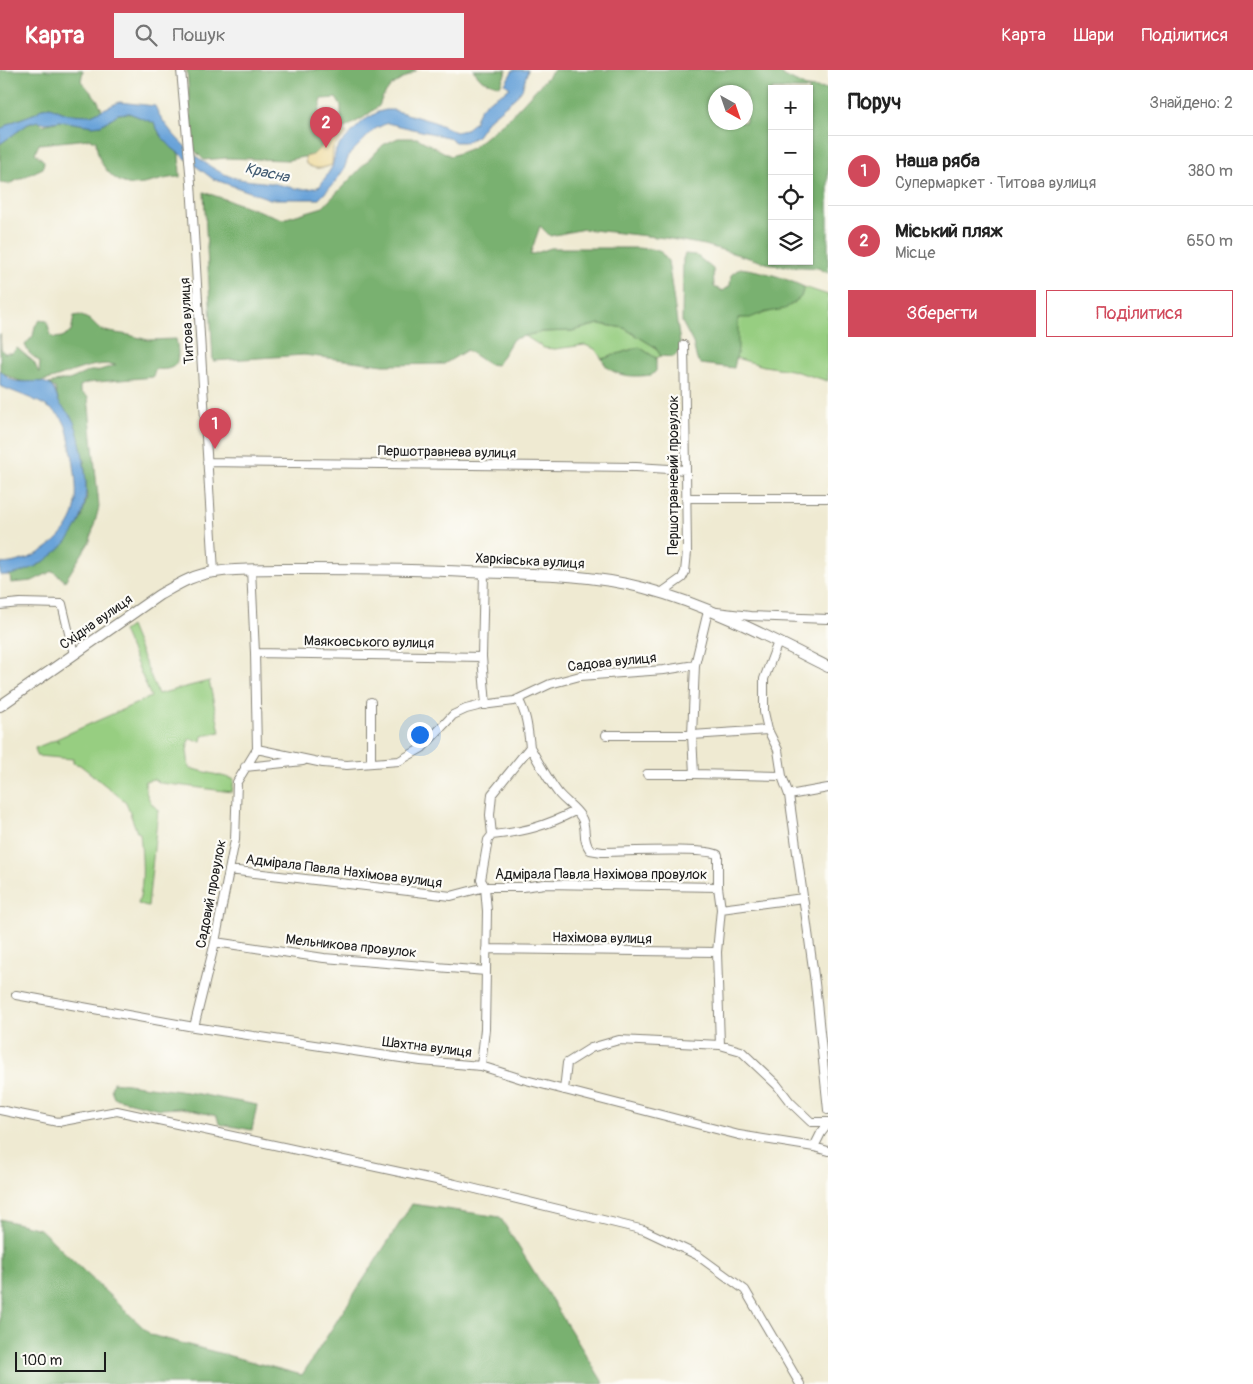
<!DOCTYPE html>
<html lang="uk">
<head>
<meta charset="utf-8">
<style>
	:root { --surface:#fff; --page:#f2f2f2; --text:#222; --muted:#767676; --line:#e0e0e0; --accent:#d1495b }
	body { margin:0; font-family:Pangolin,sans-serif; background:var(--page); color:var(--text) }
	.controls { position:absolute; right:15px; top:15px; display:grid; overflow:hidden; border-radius:0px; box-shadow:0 1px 4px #0004 }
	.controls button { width:45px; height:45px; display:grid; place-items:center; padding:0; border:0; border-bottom:1px solid var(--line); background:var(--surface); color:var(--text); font:25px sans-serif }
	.compass { position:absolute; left:708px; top:15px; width:45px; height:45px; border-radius:50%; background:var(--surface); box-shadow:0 1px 4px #0004; rotate:140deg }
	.scale { position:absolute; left:15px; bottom:12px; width:91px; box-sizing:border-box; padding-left:5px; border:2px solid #1c1c1c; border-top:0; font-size:14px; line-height:18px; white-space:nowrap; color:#1c1c1c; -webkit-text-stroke:4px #fdfcf7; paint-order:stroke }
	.you { position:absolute; left:419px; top:664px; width:18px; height:18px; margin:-12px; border:4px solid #fff; border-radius:50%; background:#1a73e8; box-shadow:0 0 0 8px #1a73e833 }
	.badge { display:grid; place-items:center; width:32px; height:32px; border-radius:50%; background:var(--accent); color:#fff; font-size:16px; font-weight:700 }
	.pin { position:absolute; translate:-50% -41px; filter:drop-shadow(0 1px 2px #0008) }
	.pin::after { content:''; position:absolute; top:26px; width:18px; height:15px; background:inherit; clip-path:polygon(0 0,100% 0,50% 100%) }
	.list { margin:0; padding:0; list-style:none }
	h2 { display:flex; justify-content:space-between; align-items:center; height:65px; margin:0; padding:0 20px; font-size:21px }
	h2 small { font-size:16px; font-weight:400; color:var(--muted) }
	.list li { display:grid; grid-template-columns:32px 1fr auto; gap:15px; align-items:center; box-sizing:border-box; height:70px; padding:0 20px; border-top:1px solid var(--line) }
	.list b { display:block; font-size:19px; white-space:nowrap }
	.list p { margin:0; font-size:16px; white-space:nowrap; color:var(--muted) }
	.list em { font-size:16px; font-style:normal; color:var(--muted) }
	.actions { display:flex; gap:10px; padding:15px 20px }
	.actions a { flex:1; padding:11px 0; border:1px solid var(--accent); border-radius:0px; text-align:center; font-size:18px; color:var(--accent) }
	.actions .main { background:var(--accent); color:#fff }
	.icon { flex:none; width:28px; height:28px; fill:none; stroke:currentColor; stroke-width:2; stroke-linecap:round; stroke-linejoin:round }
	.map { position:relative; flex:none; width:828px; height:1314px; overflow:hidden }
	header { display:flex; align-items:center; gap:30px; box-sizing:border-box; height:70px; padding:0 25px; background:var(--accent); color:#fff }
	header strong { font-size:24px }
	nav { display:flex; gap:28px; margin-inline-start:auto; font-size:18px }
	.search { width:350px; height:45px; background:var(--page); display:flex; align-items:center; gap:12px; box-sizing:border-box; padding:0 18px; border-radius:0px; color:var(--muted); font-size:19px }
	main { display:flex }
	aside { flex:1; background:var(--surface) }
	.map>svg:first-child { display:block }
	.green { fill:#97ce81; stroke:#5a754e }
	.forest { fill:#79b16f; stroke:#4a6646; fill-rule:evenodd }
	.sand { fill:#eeda9e; stroke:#857b5d }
	.water { fill:#69a3d9; stroke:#42607a }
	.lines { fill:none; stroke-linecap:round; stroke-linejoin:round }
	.minor-casing { stroke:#868377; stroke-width:10 }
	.major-casing { stroke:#868377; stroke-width:12 }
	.minor { stroke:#fff; stroke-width:8 }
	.major { stroke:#fff; stroke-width:10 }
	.labels { text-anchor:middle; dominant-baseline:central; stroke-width:4.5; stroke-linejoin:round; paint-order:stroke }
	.street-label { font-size:14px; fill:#1c1c1c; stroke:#fdfcf7 }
	.water-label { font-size:15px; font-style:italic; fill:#3f5971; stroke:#fdfcf7 }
</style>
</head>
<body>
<header>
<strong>Карта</strong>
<div class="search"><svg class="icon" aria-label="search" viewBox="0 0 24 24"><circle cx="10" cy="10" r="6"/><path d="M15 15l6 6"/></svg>Пошук</div>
<nav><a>Карта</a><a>Шари</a><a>Поділитися</a></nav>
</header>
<main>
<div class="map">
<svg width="828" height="1314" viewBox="0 0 828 1314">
	<rect width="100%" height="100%" fill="#fdfcf7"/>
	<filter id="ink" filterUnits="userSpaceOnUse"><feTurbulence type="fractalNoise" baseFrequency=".02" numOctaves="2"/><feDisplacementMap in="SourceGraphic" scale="10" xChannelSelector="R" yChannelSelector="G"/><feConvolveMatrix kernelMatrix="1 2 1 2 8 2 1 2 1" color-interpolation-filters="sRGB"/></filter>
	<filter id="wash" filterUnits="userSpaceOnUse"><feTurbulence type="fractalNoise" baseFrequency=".0096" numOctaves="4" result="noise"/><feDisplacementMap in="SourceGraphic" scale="20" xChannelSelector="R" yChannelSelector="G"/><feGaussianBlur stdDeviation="1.12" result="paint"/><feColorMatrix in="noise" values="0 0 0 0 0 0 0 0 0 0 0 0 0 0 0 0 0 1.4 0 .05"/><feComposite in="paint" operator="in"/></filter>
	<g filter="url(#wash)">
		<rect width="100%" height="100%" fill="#efead2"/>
		<!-- green -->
		<path class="green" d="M804,217l24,8v86l-37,-11 -27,-4 -28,-8 2,-40c10,0 17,-3 27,-5 18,-5 33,-5 39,-26z
			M599,254l25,4 31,19 6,9 -5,2 -17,-11 -37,12 -7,-10 -10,-4 -30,4 -11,-1 -19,-12 16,-4 31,-1z
			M130,556l28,68 51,-13 11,51 -18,4 -1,5 -12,-2 -2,11 2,18 45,11 -2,13 -71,-9 -7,-4 -9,2c0,13 4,21 13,29l-10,96 -10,-2c7,-23 4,-47 2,-71l-3,-1 -11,-30 -46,-37 -7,-2v-4l-36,-3 -2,-8 20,-8 4,2 -3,-3 95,-42 -28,-66z"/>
		<!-- forest -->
		<path class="forest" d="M0,0h83l-2,11 16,18 5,11 -11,5 -24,-1 -17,-7 -8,1 -6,5 -24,9 -12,8z
			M187,0h230l-26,16 -9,12 -3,8 -16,12 -22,12v-24l-5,-8 -14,1 -5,20 5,18 1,8 -10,10 -25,5 -62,-2 -22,2 -11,-11z
			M473,0h34l-7,16 -18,-6z
			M554,0h219l33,17 22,2v184l-10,-5 -45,-3 -68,-20 -40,-7 -81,-9 -34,7 -10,-10 -10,29 21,-7h86l22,2 9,11 13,89 -8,7 -12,-1 -6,-9 -31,-19 -25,-4 -27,7 -31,1 -28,7 -16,26 -9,-1 -21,-14 -23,14 -60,1 -80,-10 -91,6 -9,-169 79,27 40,-12 60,-62 15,-7h19l34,18 21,-8 37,-30zM772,19h37v172h-37zM716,22h30v30h-30z
			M129,43l25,10 7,13 18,18 1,23c-26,0 -48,20 -71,-4 -9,-10 -12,-18 -13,-32l-7,-2 -50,5 -4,9 9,8 -1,7 -34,16 -9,-1v-39l28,-20 10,-3 5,4 17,-4 30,4h11l17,-11z
			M685,184l11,1 17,14 1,18 9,4 7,-5 1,-11 9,-7c23,3 43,9 64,19l-3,10 -16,12 -23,4 -12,5h-12v31l-4,19 -33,-4 -4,-4 -4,-17 -11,-21 1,-63z
			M80,245l10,5 9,9 10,3 20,3 19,5 28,-1c4,20 4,33 -21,30l-2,8 -66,6 -7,3v6l8,5 11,110 -9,34 -25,40 -12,-10 -21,10 -21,2 -1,-8 29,-10 20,-16 16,-19 7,-13 5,-20 -3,-36 -10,-38 -15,-20 -4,-15 -6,-4 13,-4h7l21,-9h7l19,-6c-43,-7 -77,38 -116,5v-36l1,15 3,4h8l5,-5 17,14 5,11 1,-11 -11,-9 -4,-8 8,-9 2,-10 5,-6 7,1 3,13 4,4 8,-1 9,-5 3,-16z
			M639,277l17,11v13l-4,4c-18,2 -42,3 -50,-16z
			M113,1012l80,11 64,12 -5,25 -33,-6 -2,-8 -36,-8 -22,1 -45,-11 -3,-9z
			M412,1134l88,13 104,167h-604v-165l40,10 111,106 151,40z"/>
		<!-- sand -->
		<path class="sand" d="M331,58l16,5 -14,14 -1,18c-11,4 -16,5 -26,-1l-1,-7 8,-2 10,-10 -1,-8 4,-8z"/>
		<!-- water -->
		<path class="water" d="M513,0h15l-6,19 -6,8 -28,23 -11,16 -11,6h-11l-8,-5 -60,-14 -12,6 -26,26 -5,14 -8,12 -17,18h-49l-57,-20 -41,-31 -11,-12 -7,-13 -25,-10 -11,1 -17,11 -8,1 -33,-5 -14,2 -8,-2 -10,3 -28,20v-14l12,-8 24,-9 6,-5 8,-1 17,7 24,1 28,-13 36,4c2,4 4,9 7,13 14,22 43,48 67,57 13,5 29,5 42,7 18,3 31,10 49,3l12,-19 4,-17 4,-6 23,-23 15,-9 8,-2h7l41,12 22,10 9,-2 10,-8c3,-20 20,-23 35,-34l-5,-4z
			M0,300c4,4 8,8 12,10 12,5 32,-3 40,7 4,5 5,12 8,17 5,6 11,11 14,18 4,9 6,20 8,30 9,46 5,79 -36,108 -11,8 -32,17 -46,15v-12c8,2 18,-2 26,-4 20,-7 41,-25 48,-46 5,-16 1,-47 -3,-64 -2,-9 -3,-21 -8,-29 -11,-16 -45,-26 -63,-34z"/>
	</g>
	<g filter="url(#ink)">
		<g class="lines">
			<defs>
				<path id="minor" d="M181,0l10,113 23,389
					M207,392l429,5 50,3
					M686,428h142
					M251,499l4,84 2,96
					M484,502l-2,85 4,48
					M661,523l21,-15 3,-6 2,-20 -1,-82 -2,-125
					M0,535l20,-2 42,1 12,50
					M778,572l-14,37v33l4,18 10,20 4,26 7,19 26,188 13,127
					M255,583l227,4
					M606,665h86l76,-5
					M530,677c9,16 18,33 29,47 7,8 17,14 22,23 7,11 0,21 9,33l12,2c18,0 106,-5 116,3v32l3,22 -4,43 3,93
					M257,679l66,14 24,2 52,-4 23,-13 31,-33 13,-6 16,-4 32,-4 36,-17 30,-8 84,-6 31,-5
					M371,693v-61
					M245,697l58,-6
					M647,704h47l88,2
					M694,704l-2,-39 3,-70 13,-54 42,5 78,3
					M789,725l39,-7
					M492,765c32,-3 54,-9 83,-24
					M229,800l222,26 34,-9h38l22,-3 173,3
					M721,839l82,-11
					M215,872l109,16 162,13
					M486,879l231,3
					M16,925l178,32 227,34 60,5 41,13 217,56 75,12 14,4
					M194,957l21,-85 20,-102 2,-58 20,-33
					M481,996l4,-37 2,-118 -2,-24 -4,-7 7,-40 4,-5 -2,-20 2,-21 38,-47c-2,-17 -3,-33 -12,-48
					M564,1020l3,-27 24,-15 28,-8 101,5 21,6 36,34 13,17 21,20h17
					M0,1040l58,12 59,-11 338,73 189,46 53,25 48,35 55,94
					M814,1077l7,-14 7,-9"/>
				<path id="major" d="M0,636l159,-111c18,-10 35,-21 56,-23 29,-4 60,-3 90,-3 54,0 109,0 163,3 58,2 120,1 176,16 64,17 125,49 184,79"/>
			</defs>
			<!-- minor casing -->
			<use href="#minor" class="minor-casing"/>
			<!-- major casing -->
			<use href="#major" class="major-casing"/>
			<!-- minor -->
			<use href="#minor" class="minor"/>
			<!-- major -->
			<use href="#major" class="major"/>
		</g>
	</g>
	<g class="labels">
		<!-- street labels -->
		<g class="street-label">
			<text transform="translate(187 251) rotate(-93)">Титова вулиця</text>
			<text transform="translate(447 382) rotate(1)">Першотравнева вулиця</text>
			<text transform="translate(673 405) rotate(-90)">Першотравневий провулок</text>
			<text transform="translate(530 491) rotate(3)">Харківська вулиця</text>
			<text transform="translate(96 552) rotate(-35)">Східна вулиця</text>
			<text transform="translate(369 572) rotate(1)">Маяковського вулиця</text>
			<text transform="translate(612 592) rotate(-6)">Садова вулиця</text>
			<text transform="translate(344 801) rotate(7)">Адмірала Павла Нахімова вулиця</text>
			<text x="601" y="804">Адмірала Павла Нахімова провулок</text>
			<text transform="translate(211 824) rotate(-79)">Садовий провулок</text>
			<text transform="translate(602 868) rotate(1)">Нахімова вулиця</text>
			<text transform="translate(351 876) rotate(6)">Мельникова провулок</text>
			<text transform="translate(427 977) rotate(7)">Шахтна вулиця</text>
		</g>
		<!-- water labels -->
		<g class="water-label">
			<text transform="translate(267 103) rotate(13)">Красна</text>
		</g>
	</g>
</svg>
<div class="controls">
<button>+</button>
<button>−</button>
<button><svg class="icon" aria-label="locate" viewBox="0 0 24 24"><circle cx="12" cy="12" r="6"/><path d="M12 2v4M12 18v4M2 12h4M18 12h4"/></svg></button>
<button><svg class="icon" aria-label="layers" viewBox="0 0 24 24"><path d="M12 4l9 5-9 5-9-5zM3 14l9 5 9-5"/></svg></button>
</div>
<svg class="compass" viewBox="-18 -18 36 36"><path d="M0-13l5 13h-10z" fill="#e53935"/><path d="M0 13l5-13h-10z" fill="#767676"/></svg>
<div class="scale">100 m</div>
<div class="you"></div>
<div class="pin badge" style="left:215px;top:379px">1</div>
<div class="pin badge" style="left:326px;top:78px">2</div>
</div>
<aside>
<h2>Поруч<small>Знайдено: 2</small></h2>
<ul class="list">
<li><span class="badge">1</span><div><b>Наша ряба</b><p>Супермаркет · Титова вулиця</p></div><em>380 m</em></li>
<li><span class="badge">2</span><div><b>Міський пляж</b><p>Місце</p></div><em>650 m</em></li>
</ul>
<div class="actions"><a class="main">Зберегти</a><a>Поділитися</a></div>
</aside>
</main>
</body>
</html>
